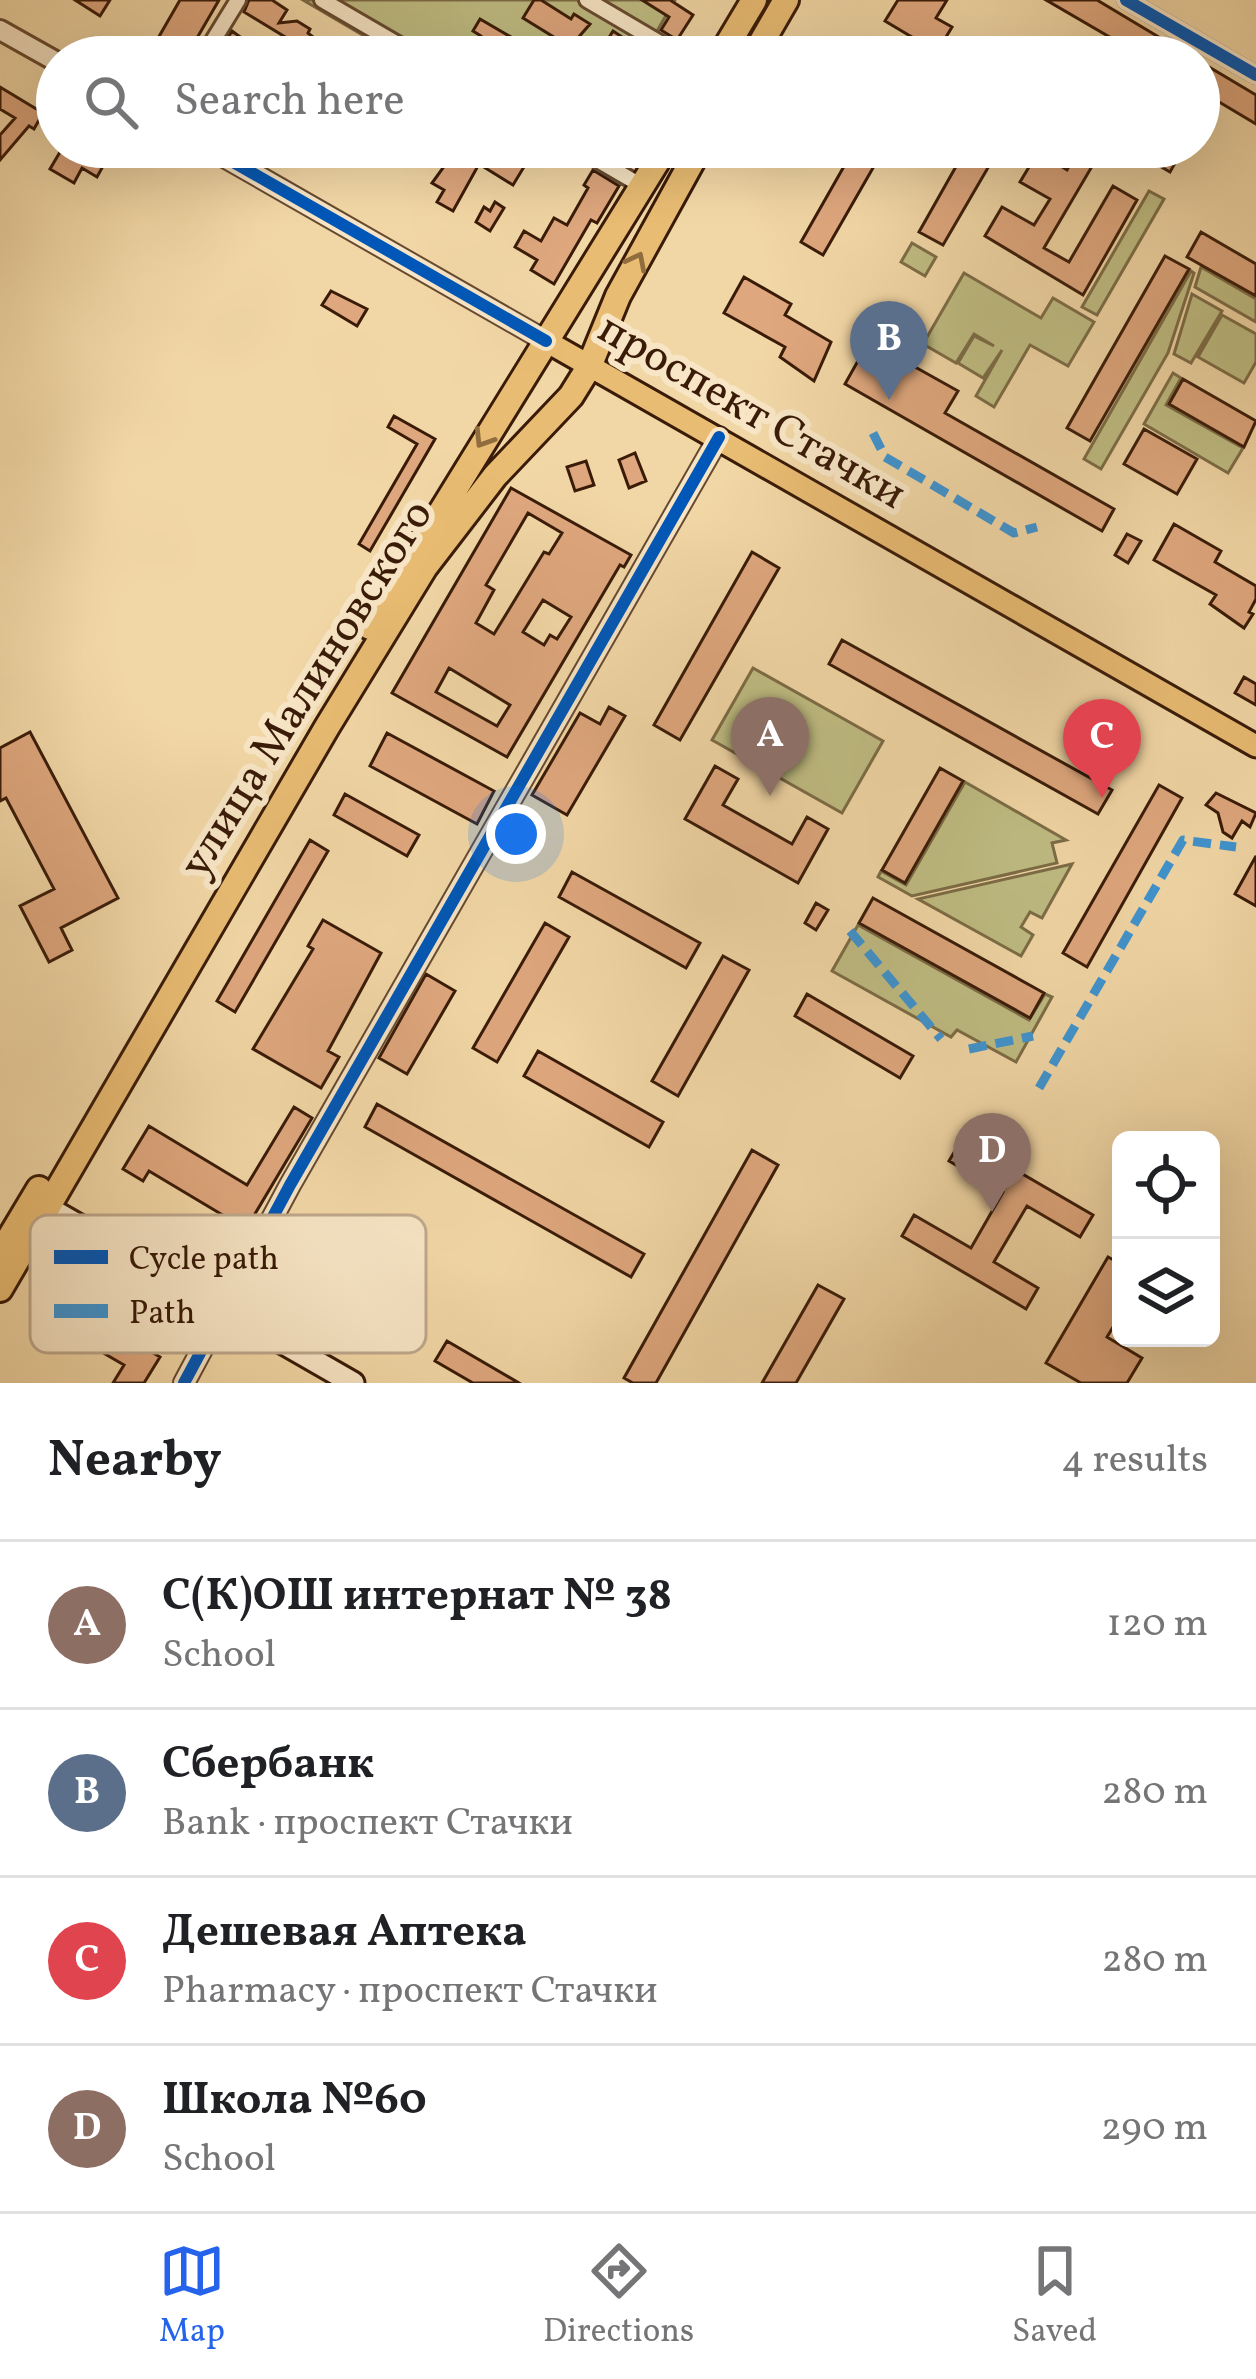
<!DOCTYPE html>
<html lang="en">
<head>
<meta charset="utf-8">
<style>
	:root { --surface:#fff; --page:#f6f6f6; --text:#202124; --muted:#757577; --line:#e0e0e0; --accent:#2563eb }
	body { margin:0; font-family:Vollkorn,serif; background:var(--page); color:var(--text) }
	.controls { position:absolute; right:36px; bottom:36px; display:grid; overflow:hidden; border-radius:18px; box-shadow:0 12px 48px #0002 }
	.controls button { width:108px; height:108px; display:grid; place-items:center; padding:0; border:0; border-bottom:3px solid var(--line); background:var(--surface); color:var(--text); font:60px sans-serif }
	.you { position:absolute; left:516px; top:834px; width:42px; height:42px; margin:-30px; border:9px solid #fff; border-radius:50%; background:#1a73e8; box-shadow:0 0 0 18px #1a73e833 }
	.badge { display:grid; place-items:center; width:78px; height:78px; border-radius:50%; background:var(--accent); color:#fff; font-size:39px; font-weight:700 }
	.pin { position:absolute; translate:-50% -99px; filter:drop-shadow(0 3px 6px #0008) }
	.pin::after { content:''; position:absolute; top:63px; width:42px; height:36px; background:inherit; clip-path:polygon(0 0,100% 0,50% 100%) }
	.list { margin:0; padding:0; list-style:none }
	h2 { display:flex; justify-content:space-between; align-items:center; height:156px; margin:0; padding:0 48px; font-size:51px }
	h2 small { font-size:39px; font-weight:400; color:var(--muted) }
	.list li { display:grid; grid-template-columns:78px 1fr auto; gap:36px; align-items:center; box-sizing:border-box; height:168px; padding:0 48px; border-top:3px solid var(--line) }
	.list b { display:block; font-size:45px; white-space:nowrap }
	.list p { margin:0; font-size:39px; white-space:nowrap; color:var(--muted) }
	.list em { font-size:39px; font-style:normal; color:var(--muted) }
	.icon { flex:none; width:66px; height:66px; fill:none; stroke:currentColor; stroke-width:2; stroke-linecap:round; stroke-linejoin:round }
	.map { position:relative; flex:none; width:1256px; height:1383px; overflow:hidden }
	.search { position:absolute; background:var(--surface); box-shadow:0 12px 48px #0002; left:36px; right:36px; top:36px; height:132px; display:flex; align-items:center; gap:30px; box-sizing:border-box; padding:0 42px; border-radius:66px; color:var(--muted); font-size:45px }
	.sheet { height:828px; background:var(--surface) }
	nav { display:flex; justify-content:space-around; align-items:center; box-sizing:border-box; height:168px; border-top:3px solid var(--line); background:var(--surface); font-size:33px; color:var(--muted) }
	nav a { display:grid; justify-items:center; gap:6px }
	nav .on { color:var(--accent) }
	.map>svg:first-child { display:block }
	.green { fill:#bfbd83; stroke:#7c6c46; stroke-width:3 }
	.building { fill:#dfa77e; stroke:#391b08; stroke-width:3; fill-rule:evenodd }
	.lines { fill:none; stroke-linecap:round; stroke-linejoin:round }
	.minor-casing { stroke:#674a30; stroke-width:20 }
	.tertiary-casing { stroke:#674a30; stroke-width:24 }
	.secondary-casing { stroke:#391b08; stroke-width:27 }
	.primary-casing { stroke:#391b08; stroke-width:27 }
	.trunk-casing { stroke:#391b08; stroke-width:30 }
	.minor { stroke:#f7e5c5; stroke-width:14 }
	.tertiary { stroke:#f7e5c5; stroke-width:18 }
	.secondary { stroke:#f7e5c5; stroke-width:21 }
	.primary { stroke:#e9bc73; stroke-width:21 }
	.trunk { stroke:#e9bc73; stroke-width:24 }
	.quiet { stroke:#3e94d1; stroke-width:9; stroke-dasharray:18 9; stroke-linecap:butt }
	.cycleway-casing { stroke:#f7e5c5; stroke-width:20 }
	.cycleway { stroke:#0057b8; stroke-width:12 }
	.oneway { stroke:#916c3e }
	.labels { text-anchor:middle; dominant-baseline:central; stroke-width:12; stroke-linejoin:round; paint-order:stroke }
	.street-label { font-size:45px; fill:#391b08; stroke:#f7e5c5 }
	.key { fill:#f7e5c5; stroke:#bea88c; stroke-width:3 }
	.key-label { font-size:33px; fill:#391b08 }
</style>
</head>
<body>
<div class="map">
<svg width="1256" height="1383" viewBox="0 0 1256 1383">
	<rect width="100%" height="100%" fill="#f2d7a6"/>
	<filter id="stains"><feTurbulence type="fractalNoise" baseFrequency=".00167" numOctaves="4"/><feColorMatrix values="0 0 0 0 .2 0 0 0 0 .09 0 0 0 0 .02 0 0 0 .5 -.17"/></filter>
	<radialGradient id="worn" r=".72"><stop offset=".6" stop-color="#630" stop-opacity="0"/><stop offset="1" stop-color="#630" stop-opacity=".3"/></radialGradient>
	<!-- green -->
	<path class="green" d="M303,0h372l-33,57h-242z
		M1149,191l15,8 -67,116 -15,-8z
		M912,243l24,14 -11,19 -24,-14z
		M1201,267l55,32v23l-61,-35z
		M1191,271l3,2 -26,80 -67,116 -17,-10z
		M964,273l77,45 12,-20 41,24 -26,44 -38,-21 -36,62 -18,-11 26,-46 -19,28 -25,-15 16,-27 20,10 -20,-12 -18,29 -33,-19z
		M1192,294l30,17 -31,52 -17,-9z
		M1222,315l34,19v28l-12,21 -46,-26z
		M1173,373l8,5 -15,27 77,43 -15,25 -84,-49z
		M753,668l130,73 -41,72 -130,-73z
		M965,782l101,58 -14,3 5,20 -145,33 -34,-19 3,-6 25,14z
		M1072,864l-30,54 -12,-6 -9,15 12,8 -12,21 -103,-57z
		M858,925l171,95 16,-26 7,3 -36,65 -59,-32 -6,7 -119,-66z"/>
	<!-- building -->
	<path class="building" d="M75,0h35l-10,16z
		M180,0h39l-33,57h-15l-18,-10z
		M249,0h23l15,10 -8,13 18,-2 13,8 -2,4 5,4 -8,12 -61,-37z
		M534,0h7l30,19 3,-5 16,10 -20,23 -47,-29z
		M642,0h28l23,15 -16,25 -16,-10 8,-13z
		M898,0h49l-11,18 16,9 -15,25 -52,-31z
		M1046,0h51l95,57h-48z
		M480,19l43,25 22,13h-29l-27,-16 -9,7 1,-12 -8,-5z
		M232,31l15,11 26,15h-57z
		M613,31l12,8 37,18h-54l5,-8 -8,-5z
		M1199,61l57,34v29l-57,-34z
		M0,87l43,26 -9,16 -5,-3 -29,34v-25l15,-17 -15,-9z
		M63,147h29l16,10 -11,20 -15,-9 -8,15 -24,-14z
		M458,147h78l-23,38 -34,-21 -26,47 -16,-9 7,-12 -12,-7z
		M597,147h41l-10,18z
		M855,147h30l-62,108 -22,-13z
		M967,147h33l-57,98 -24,-13z
		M1080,147h45l-8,14 -16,-10 -57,97 25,14 44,-76 24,14 -54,95 -98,-59 17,-29 32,18 16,-26 -30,-17 18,-30 29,18z
		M1127,147h57l-14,25z
		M593,170l26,16 -22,37 -6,-3 -37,64 -23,-14 6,-10 -22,-13 9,-16 17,10 13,-23 13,7 21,-37 -4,-3z
		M495,202l9,6 -14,23 -14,-9 8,-15 6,4z
		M1201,232l55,32v32l-69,-39z
		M1165,256l24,13 -99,172 -23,-13z
		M744,277l47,27 -6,11 46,27 -17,39 -34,-24 5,-10 -61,-34z
		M331,291l36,18 -10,17 -35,-21z
		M874,344l84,47 -13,22 169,96 -12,22 -257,-147 14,-25 5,3z
		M1183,379l73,42 -12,26 -75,-43z
		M394,416l41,23 -65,112 -11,-7 58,-100 -29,-17z
		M1144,429l53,30 -20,35 -53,-30z
		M635,453l11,28 -17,7 -10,-28z
		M586,461l8,24 -19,6 -8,-24z
		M511,488l120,67 -7,12 -4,-2 -113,192 -115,-64zM528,513l34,20 -13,21 -5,-2 -50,82 -18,-11 18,-33 -8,-5zM543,600l28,17 -14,22 -7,-4 -6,10 -21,-13zM449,668l61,37 -13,21 -61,-34z
		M1174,524l47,27 -6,11 41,24v13l-7,13 4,2 -9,14 -34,-24 6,-9 -62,-35z
		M1127,534l14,7 -13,22 -13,-8z
		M752,552l27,16 -99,172 -26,-15z
		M842,640l270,150 -14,24 -269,-150z
		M1244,677l12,7v21l-21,-12z
		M609,707l16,9 -58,99 -35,-20 48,-82 20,11z
		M30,732l88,166 -57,30 11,22 -23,12 -29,-56 34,-17 -48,-91 -6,3v-53z
		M387,733l107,58 -17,33 -107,-58z
		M715,766l23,13 -15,26 69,39 15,-27 21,12 -30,54 -113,-64z
		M940,768l23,13 -58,102 -23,-13z
		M1159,785l23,13 -95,169 -24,-14z
		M1216,793l40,20 -6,14 -8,-6 -10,17 -9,-6 -5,-19 -12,-8z
		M345,794l74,41 -12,21 -73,-41z
		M310,840l18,11 -93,161 -18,-11z
		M1256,856v50l-21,-12z
		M572,872l128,71 -14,25 -127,-71z
		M873,898l171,95 -14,25 -171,-95z
		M816,903l12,7 -12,20 -11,-7z
		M323,920l58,33 -53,98 11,6 -18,31 -68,-39 60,-100 -5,-3z
		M545,923l24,14 -72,125 -24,-14z
		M723,956l26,14 -71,126 -26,-15z
		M426,974l29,17 -48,83 -28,-16z
		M807,994l106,62 -13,22 -105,-62z
		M538,1051l125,71 -14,25 -125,-71z
		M377,1104l267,150 -13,23 -266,-150z
		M294,1107l18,11 -66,111 -97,-58 -6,10 -20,-12 26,-43 98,59z
		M962,1139l131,76 -13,22 -53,-31 -33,56 44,26 -12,21 -124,-73 12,-21 57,33 32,-56 -54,-31z
		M752,1150l26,15 -122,218h-23l-9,-5z
		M1108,1257l13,7v50l-14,23 35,21 -15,25h-46l-35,-20z
		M818,1285l26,14 -48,84h-34z
		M82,1311l78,46 -16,26h-31l11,-18 -55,-32z
		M447,1341l72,42h-46l-38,-22z"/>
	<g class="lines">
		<defs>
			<path id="minor" d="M322,0l98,57
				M587,0l97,57
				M1126,0l130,75
				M203,57l35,-57
				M575,147l67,39"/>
			<path id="tertiary" d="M0,30l57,32
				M207,147l339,194
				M184,1383l106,-198 429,-748"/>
			<path id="secondary" d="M36,1201l317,182"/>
			<path id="primary" d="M546,341l710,405"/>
			<path id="trunk" d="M720,57l34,-57
				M753,57l33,-57
				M370,627l296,-480
				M0,1254l39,-65
				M0,1289l327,-562 98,-160 70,-91 76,-80 18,-29 29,-71 82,-149"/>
		</defs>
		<!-- minor casing -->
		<use href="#minor" class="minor-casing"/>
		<!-- tertiary casing -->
		<use href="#tertiary" class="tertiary-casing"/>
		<!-- secondary casing -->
		<use href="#secondary" class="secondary-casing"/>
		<!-- primary casing -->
		<use href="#primary" class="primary-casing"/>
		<!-- trunk casing -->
		<use href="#trunk" class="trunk-casing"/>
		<!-- minor -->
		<use href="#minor" class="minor"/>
		<!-- tertiary -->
		<use href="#tertiary" class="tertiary"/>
		<!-- secondary -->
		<use href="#secondary" class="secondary"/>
		<!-- primary -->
		<use href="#primary" class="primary"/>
		<!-- trunk -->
		<use href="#trunk" class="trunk"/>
		<!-- quiet -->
		<path class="quiet" d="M873,433l12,24 129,76 23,-6
			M850,931l91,108
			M969,1049l64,-13
			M1039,1088l144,-248 53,7"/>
		<defs>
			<path id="cycleway" d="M1126,0l130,75
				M207,147l339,194
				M184,1383l106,-198 429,-748"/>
		</defs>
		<!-- cycleway casing -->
		<use href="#cycleway" class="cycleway-casing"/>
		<!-- cycleway -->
		<use href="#cycleway" class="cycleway"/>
	</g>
	<!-- one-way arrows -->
	<defs><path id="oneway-chevron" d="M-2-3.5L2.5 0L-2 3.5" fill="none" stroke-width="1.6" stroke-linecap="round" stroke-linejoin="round" transform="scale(3)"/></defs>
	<g class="oneway">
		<use href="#oneway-chevron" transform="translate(637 261) rotate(-63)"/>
		<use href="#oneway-chevron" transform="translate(483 439) rotate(122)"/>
	</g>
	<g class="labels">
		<!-- street labels -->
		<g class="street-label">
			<text transform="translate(751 413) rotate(30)">проспект Стачки</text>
			<text transform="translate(308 690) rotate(-58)">улица Малиновского</text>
		</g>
	</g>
	<!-- legend -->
	<rect x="30" y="1215" width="396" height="138" rx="18" class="key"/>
	<rect x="54" y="1250" width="54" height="14" fill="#0057b8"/>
	<rect x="54" y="1304" width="54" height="14" fill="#3e94d1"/>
	<g class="key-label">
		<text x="129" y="1269">Cycle path</text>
		<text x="129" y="1323">Path</text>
	</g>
	<rect width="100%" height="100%" filter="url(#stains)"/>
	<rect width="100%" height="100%" fill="url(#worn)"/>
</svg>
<div class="controls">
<button><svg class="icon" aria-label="locate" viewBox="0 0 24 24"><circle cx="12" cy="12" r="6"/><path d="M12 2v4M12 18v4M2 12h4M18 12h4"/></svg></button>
<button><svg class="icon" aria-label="layers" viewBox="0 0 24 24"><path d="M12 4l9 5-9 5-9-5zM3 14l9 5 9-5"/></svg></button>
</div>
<div class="you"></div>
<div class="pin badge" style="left:770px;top:796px;background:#8d6e63">A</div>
<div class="pin badge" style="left:889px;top:400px;background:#5c6f8a">B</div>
<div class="pin badge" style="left:1102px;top:798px;background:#e0444e">C</div>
<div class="pin badge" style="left:992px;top:1212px;background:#8d6e63">D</div>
<div class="search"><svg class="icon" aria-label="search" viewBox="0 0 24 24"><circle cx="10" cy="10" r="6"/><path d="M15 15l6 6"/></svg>Search here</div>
</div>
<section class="sheet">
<h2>Nearby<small>4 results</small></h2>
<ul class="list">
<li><span class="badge" style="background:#8d6e63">A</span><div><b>С(К)ОШ интернат № 38</b><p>School</p></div><em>120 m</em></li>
<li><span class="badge" style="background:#5c6f8a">B</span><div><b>Сбербанк</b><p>Bank · проспект Стачки</p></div><em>280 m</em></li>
<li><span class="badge" style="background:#e0444e">C</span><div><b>Дешевая Аптека</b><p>Pharmacy · проспект Стачки</p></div><em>280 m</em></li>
<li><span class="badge" style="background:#8d6e63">D</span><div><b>Школа №60</b><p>School</p></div><em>290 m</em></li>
</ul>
</section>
<nav>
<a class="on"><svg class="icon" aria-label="map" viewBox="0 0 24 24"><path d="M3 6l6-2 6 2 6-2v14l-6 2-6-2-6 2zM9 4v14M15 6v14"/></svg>Map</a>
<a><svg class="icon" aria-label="directions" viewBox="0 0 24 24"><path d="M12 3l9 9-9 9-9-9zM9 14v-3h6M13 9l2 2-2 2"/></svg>Directions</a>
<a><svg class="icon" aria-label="saved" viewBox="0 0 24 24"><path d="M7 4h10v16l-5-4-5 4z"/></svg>Saved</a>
</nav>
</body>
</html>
